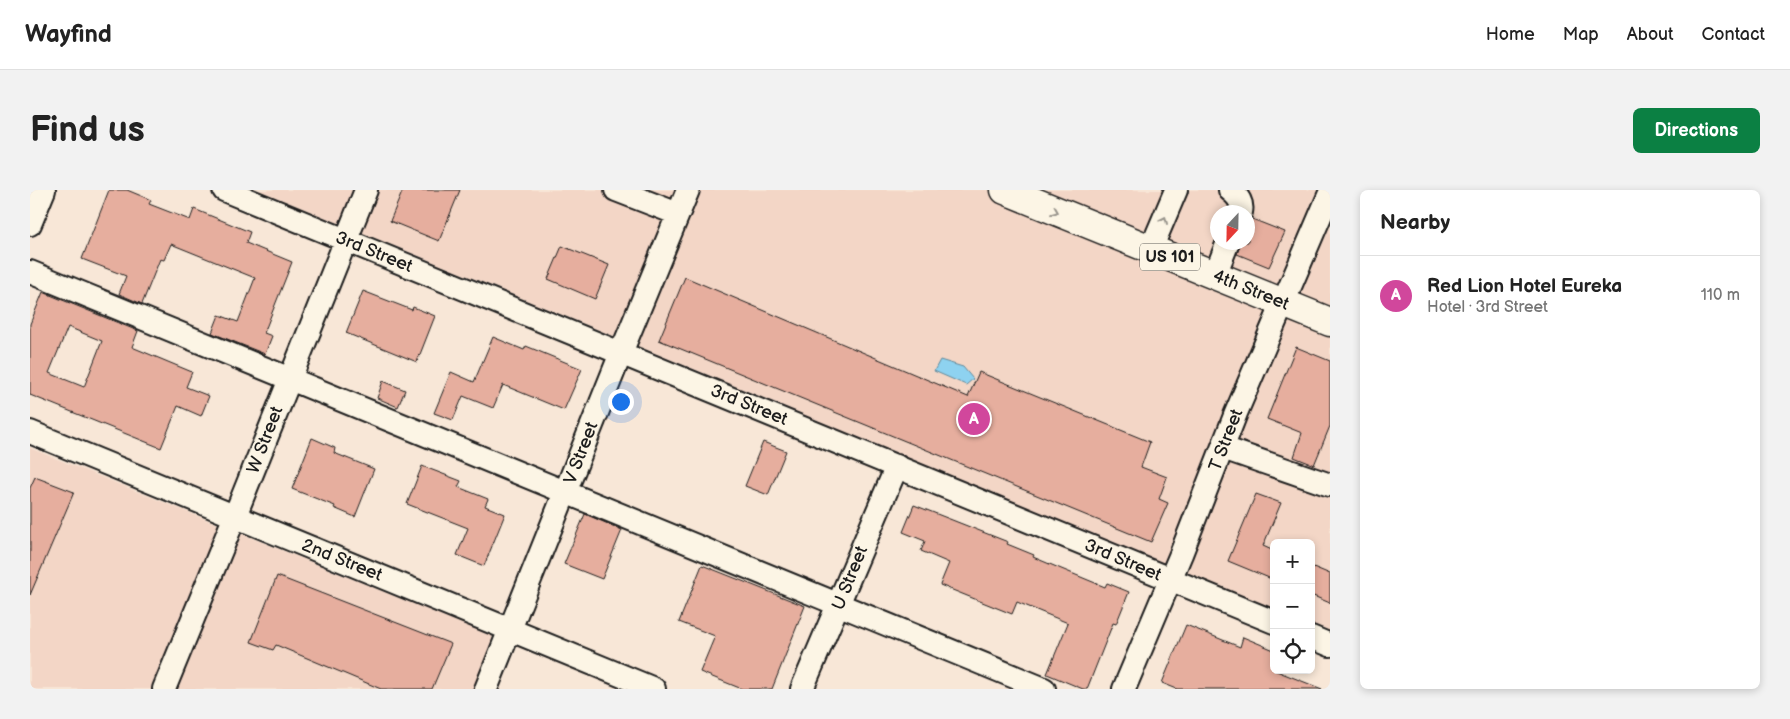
<!DOCTYPE html>
<html lang="en">
<head>
<meta charset="utf-8">
<style>
	:root { --surface:#fff; --page:#f2f2f2; --text:#222; --muted:#767676; --line:#e0e0e0; --accent:#0b8043 }
	body { margin:0; font-family:"Balsamiq Sans",sans-serif; background:var(--page); color:var(--text) }
	.controls { position:absolute; right:15px; bottom:15px; display:grid; overflow:hidden; border-radius:8px; box-shadow:0 2px 8px #0003 }
	.controls button { width:45px; height:45px; display:grid; place-items:center; padding:0; border:0; border-bottom:1px solid var(--line); background:var(--surface); color:var(--text); font:25px sans-serif }
	.compass { position:absolute; left:1180px; top:15px; width:45px; height:45px; border-radius:50%; background:var(--surface); box-shadow:0 2px 8px #0003; rotate:202deg }
	.you { position:absolute; left:590px; top:211px; width:18px; height:18px; margin:-12px; border:4px solid #fff; border-radius:50%; background:#1a73e8; box-shadow:0 0 0 8px #1a73e833 }
	.badge { display:grid; place-items:center; width:32px; height:32px; border-radius:50%; background:var(--accent); color:#fff; font-size:16px; font-weight:700 }
	.pin { position:absolute; translate:-50% -50%; border:2px solid #fff; box-shadow:0 1px 5px #0006 }
	.list { margin:0; padding:0; list-style:none }
	h2 { display:flex; justify-content:space-between; align-items:center; height:65px; margin:0; padding:0 20px; font-size:21px }
	h2 small { font-size:16px; font-weight:400; color:var(--muted) }
	.list li { display:grid; grid-template-columns:32px 1fr auto; gap:15px; align-items:center; box-sizing:border-box; height:80px; padding:0 20px; border-top:1px solid var(--line) }
	.list b { display:block; font-size:19px; white-space:nowrap }
	.list p { margin:0; font-size:16px; white-space:nowrap; color:var(--muted) }
	.list em { font-size:16px; font-style:normal; color:var(--muted) }
	.icon { flex:none; width:28px; height:28px; fill:none; stroke:currentColor; stroke-width:2; stroke-linecap:round; stroke-linejoin:round }
	.map { position:relative; flex:none; width:1300px; height:499px; overflow:hidden; border-radius:8px }
	header { display:flex; align-items:center; gap:30px; box-sizing:border-box; height:70px; padding:0 25px; background:var(--surface); border-bottom:1px solid var(--line) }
	header strong { font-size:24px }
	nav { display:flex; gap:28px; margin-inline-start:auto; font-size:18px }
	.intro { display:flex; align-items:center; justify-content:space-between; box-sizing:border-box; height:120px; padding:0 30px }
	h1 { margin:0; font-size:35px }
	.button { padding:12px 22px; border-radius:8px; background:var(--accent); color:#fff; font-size:18px; font-weight:700 }
	main { display:flex; gap:30px; padding:0 30px }
	aside { flex:1; background:var(--surface); border-radius:8px; box-shadow:0 2px 8px #0003 }
	.map>svg:first-child { display:block }
	.built { fill:#f3d6c6; fill-rule:evenodd }
	.water { fill:#8ed2f0; stroke:#60899b }
	.building { fill:#e6ae9e; stroke:#1c1c1c; fill-rule:evenodd }
	.lines { fill:none; stroke-linecap:round; stroke-linejoin:round }
	.minor-casing { stroke:#1c1c1c; stroke-width:26 }
	.highway-casing { stroke:#1c1c1c; stroke-width:31 }
	.minor { stroke:#fcf5e5; stroke-width:22 }
	.highway { stroke:#fcf5e5; stroke-width:28 }
	.oneway { stroke:#97938b }
	.labels { text-anchor:middle; dominant-baseline:central; stroke-width:4; stroke-linejoin:round; paint-order:stroke }
	.shield { fill:#fcf5e5; stroke:#5f5d58; stroke-width:1 }
	.shield-label { font-size:16px; font-weight:bold; fill:#1c1c1c }
	.street-label { font-size:18px; fill:#1c1c1c; stroke:#fcf5e5 }
</style>
</head>
<body>
<header>
<strong>Wayfind</strong>
<nav><a>Home</a><a>Map</a><a>About</a><a>Contact</a></nav>
</header>
<div class="intro"><h1>Find us</h1><a class="button">Directions</a></div>
<main>
<div class="map">
<svg width="1300" height="499" viewBox="0 0 1300 499">
	<rect width="100%" height="100%" fill="#f8e7d7"/>
	<filter id="ink" filterUnits="userSpaceOnUse"><feTurbulence type="fractalNoise" baseFrequency=".02" numOctaves="2"/><feDisplacementMap in="SourceGraphic" scale="10" xChannelSelector="R" yChannelSelector="G"/><feConvolveMatrix kernelMatrix="1 2 1 2 8 2 1 2 1" color-interpolation-filters="sRGB"/></filter>
	<g filter="url(#ink)">
		<!-- built -->
		<path class="built" d="M228,0h1072v443l-19,-8v-82h-37v67l-636,-264zM1188,22h30v30h-30z
			M0,258l470,191 -22,50h-448z"/>
		<!-- water -->
		<path class="water" d="M910,170l23,7 10,12 -7,6 -32,-14z"/>
		<!-- building -->
		<path class="building" d="M79,0h18l24,10 -2,4 41,16 4,-11 56,23 -4,11 46,19 -28,71 8,3 -7,18 -53,-21 7,-18 19,7 17,-44 -84,-34 -7,16 -4,-1 -18,45 -23,-10 7,-18 -44,-17z
			M373,0h57l-21,51 -49,-20z
			M1222,29l33,13 -16,35 -32,-13 4,-12h7v-19z
			M532,56l47,19 -14,34 -47,-20z
			M655,87l283,120 11,-25 171,70 -9,25 26,10 -8,22 9,4 -17,39 -492,-202z
			M333,101l49,19 1,-3 22,9 -18,46 -71,-29z
			M13,102l95,39 -6,16 60,25 -6,15 23,9 -8,20 -23,-10 -17,42 -131,-53v-71zM38,137l34,14 -18,46 -35,-14z
			M463,147l31,13 2,-4 56,23 -18,41 -61,-25 -10,23 -30,-12 -10,24 -19,-7 17,-41 23,10z
			M1266,157l34,14v65l-16,39 -20,-8 8,-24 -35,-14z
			M353,191l22,9 -7,17 -21,-9z
			M282,248l23,10 -1,5 40,16 -19,48 -21,-9 1,-2 -43,-17z
			M733,252l23,9 -18,44 -23,-9z
			M392,276l39,15 -3,6 30,12 -3,7 20,8 -21,52 -27,-11 11,-27 -61,-24z
			M5,287l39,15 -44,103v-107z
			M1226,304l25,9 -18,43 11,5v29l-46,-19z
			M884,315l94,37 -1,2 27,11 -1,2 26,11 46,19 2,-4 22,9 -13,32 -3,-1 -26,66h-4l-36,-15 21,-51 -51,-21 -5,12 -72,-29 9,-22 -28,-12 4,-10 -22,-9z
			M555,324l37,16 -20,49 -38,-15z
			M672,375l103,41 -33,83h-30l-42,-17 15,-36 -36,-14z
			M1281,376l19,8v29l-19,-8z
			M247,386l174,68 -19,45h-51l-105,-44 -3,5 -22,-8z
			M1156,435l54,22 3,-10 31,13v20l48,19h-145l-15,-6z"/>
		<g class="lines">
			<defs>
				<path id="minor" d="M194,0l1050,432
					M586,0l62,24
					M1200,0c8,6 13,13 11,22
					M0,34l14,-34
					M1121,59l25,-59
					M0,82l1014,417
					M1185,85l13,-33
					M0,242l624,257
					M1193,258l107,37
					M1281,447l19,8
					M134,499l58,-141 144,-358
					M456,499l135,-336 67,-163
					M772,499l95,-223
					M1094,499l57,-135 55,-141 94,-220"/>
				<path id="highway" d="M975,0l325,132"/>
			</defs>
			<!-- minor casing -->
			<use href="#minor" class="minor-casing"/>
			<!-- highway casing -->
			<use href="#highway" class="highway-casing"/>
			<!-- minor -->
			<use href="#minor" class="minor"/>
			<!-- highway -->
			<use href="#highway" class="highway"/>
		</g>
		<!-- one-way arrows -->
		<defs><path id="oneway-chevron" d="M-2-3.5L2.5 0L-2 3.5" fill="none" stroke-width="1.6" stroke-linecap="round" stroke-linejoin="round" transform="scale(1.25)"/></defs>
		<g class="oneway">
			<use href="#oneway-chevron" transform="translate(1025 21) rotate(22)"/>
			<use href="#oneway-chevron" transform="translate(1134 30) rotate(-66)"/>
		</g>
	</g>
	<g class="labels">
		<!-- shield labels -->
		<rect class="shield" x="1110" y="53.5" width="60" height="27" rx="4"/>
		<g class="shield-label">
			<text x="1140" y="67">US 101</text>
		</g>
		<!-- street labels -->
		<g class="street-label">
			<text transform="translate(344 62) rotate(22)">3rd Street</text>
			<text transform="translate(1221 100) rotate(22)">4th Street</text>
			<text transform="translate(719 215) rotate(22)">3rd Street</text>
			<text transform="translate(235 250) rotate(-69)">W Street</text>
			<text transform="translate(1196 250) rotate(-69)">T Street</text>
			<text transform="translate(551 263) rotate(-69)">V Street</text>
			<text transform="translate(312 370) rotate(22)">2nd Street</text>
			<text transform="translate(1093 370) rotate(23)">3rd Street</text>
			<text transform="translate(820 388) rotate(-68)">U Street</text>
		</g>
	</g>
</svg>
<div class="controls">
<button>+</button>
<button>−</button>
<button><svg class="icon" aria-label="locate" viewBox="0 0 24 24"><circle cx="12" cy="12" r="6"/><path d="M12 2v4M12 18v4M2 12h4M18 12h4"/></svg></button>
</div>
<svg class="compass" viewBox="-18 -18 36 36"><path d="M0-13l5 13h-10z" fill="#e53935"/><path d="M0 13l5-13h-10z" fill="#767676"/></svg>
<div class="you"></div>
<div class="pin badge" style="left:944px;top:229px;background:#d1479c">A</div>
</div>
<aside>
<h2>Nearby<small></small></h2>
<ul class="list">
<li><span class="badge" style="background:#d1479c">A</span><div><b>Red Lion Hotel Eureka</b><p>Hotel · 3rd Street</p></div><em>110 m</em></li>
</ul>
</aside>
</main>
</body>
</html>
